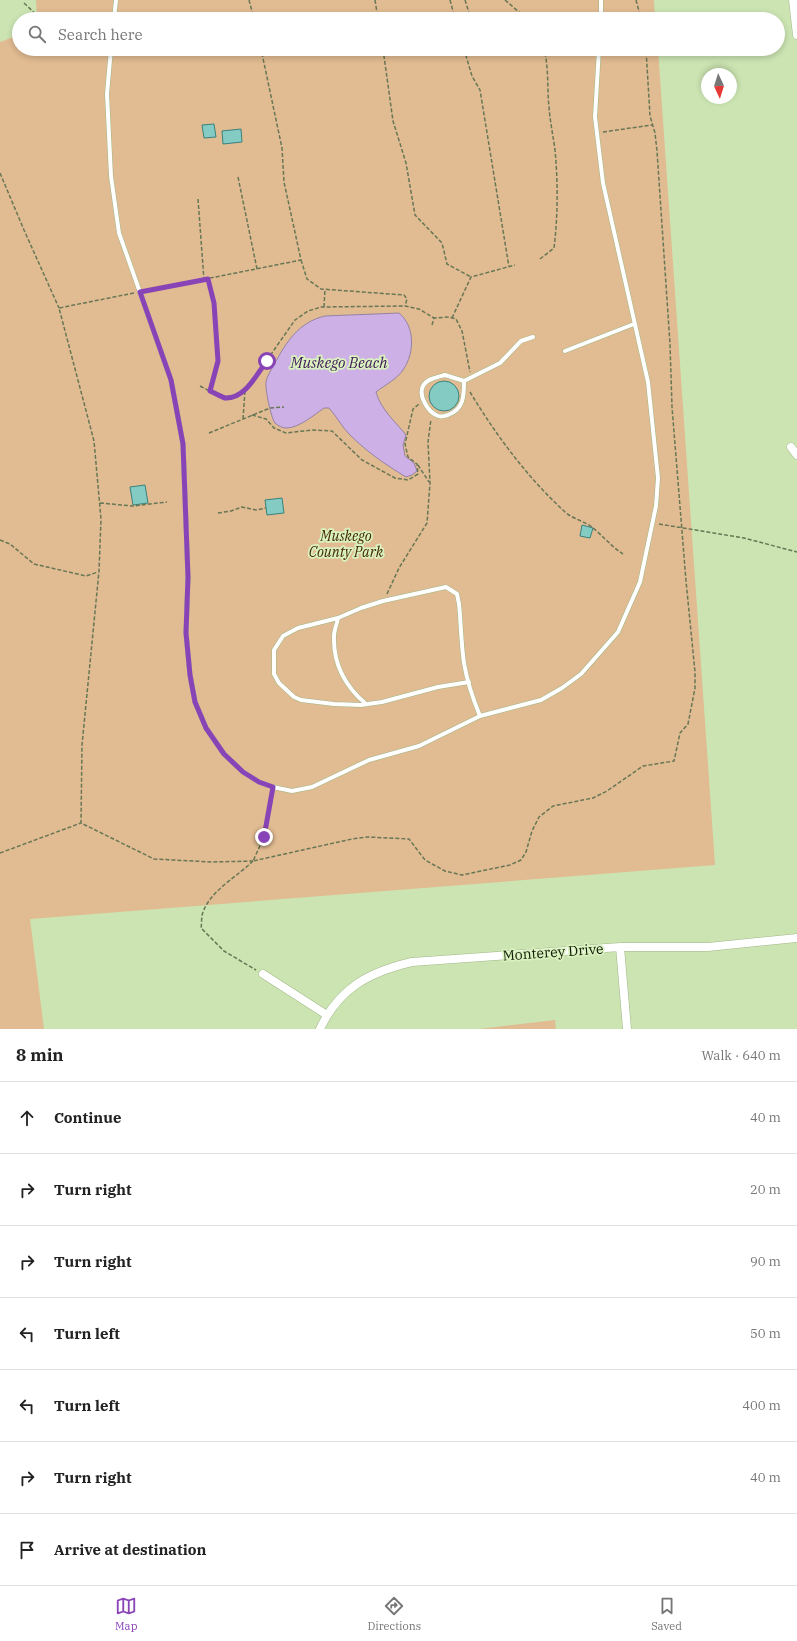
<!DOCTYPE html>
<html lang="en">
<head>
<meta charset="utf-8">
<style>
	:root { --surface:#fff; --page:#f2f2f2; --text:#222; --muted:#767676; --line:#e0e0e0; --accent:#8843b6 }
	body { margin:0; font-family:"IBM Plex Serif",serif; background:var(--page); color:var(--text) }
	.compass { position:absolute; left:701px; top:68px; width:36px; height:36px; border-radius:50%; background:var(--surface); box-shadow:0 2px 6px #0003; rotate:176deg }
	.stop { position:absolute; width:12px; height:12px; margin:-9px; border:3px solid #8843b6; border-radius:50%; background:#fff }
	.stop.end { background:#8843b6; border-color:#fff; box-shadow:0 1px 4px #0008 }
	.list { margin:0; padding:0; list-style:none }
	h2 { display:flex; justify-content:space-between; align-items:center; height:52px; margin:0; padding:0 16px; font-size:17px }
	h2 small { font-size:13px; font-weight:400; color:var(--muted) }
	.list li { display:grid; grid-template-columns:26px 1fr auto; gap:12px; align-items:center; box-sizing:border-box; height:72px; padding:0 16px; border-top:1px solid var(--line) }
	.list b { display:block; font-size:15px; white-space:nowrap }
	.list em { font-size:13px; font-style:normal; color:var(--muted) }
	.icon { flex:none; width:22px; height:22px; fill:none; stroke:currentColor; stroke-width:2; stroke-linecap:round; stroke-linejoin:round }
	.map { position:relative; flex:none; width:797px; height:1029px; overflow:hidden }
	.search { position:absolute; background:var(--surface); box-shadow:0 2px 6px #0003; left:12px; right:12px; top:12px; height:44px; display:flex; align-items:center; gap:10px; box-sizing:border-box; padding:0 14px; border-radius:22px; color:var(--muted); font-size:15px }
	.sheet { height:556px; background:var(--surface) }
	nav { display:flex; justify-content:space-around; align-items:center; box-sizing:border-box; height:56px; border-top:1px solid var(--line); background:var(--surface); font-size:11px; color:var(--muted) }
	nav a { display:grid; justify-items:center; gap:2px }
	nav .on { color:var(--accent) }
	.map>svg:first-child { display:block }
	.green { fill:#e1bb91 }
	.water { fill:#cdb0e6; stroke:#9583a3 }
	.building { fill:#84cbc4; stroke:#3a817c }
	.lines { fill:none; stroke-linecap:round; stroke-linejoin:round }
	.service-casing { stroke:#a0b787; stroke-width:5 }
	.minor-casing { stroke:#a0b787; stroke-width:9 }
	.path { stroke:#677756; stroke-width:1.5; stroke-dasharray:4 2; stroke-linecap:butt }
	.service { stroke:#fff; stroke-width:4 }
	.minor { stroke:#fff; stroke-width:8 }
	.route { stroke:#8843b6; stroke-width:5 }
	.labels { text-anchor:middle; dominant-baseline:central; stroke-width:3.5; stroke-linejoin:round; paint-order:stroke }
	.park-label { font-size:14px; font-style:italic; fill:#432700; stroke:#d9f2bf }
	.street-label { font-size:14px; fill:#111a07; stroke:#d9f2bf }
	.water-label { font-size:15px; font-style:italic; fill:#401a59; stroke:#d9f2bf }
</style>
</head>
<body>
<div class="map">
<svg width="797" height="1029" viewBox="0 0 797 1029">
	<rect width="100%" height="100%" fill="#cce4b2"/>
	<!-- green -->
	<path class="green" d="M36,0h618l1,19h-618z
		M19,35v14h639l57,816 -685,54 14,110h-44v-987z
		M555,1020l1,9h-77z"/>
	<!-- water -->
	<path class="water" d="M399,313c16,13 16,40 4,57 -6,9 -18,15 -27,22 5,18 19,29 30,43l-3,10 2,11 9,7 3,8 -5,4 -6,2c-20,-12 -39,-25 -56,-42 -8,-8 -13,-18 -21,-27h-5c-10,7 -25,20 -38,20 -3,0 -8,-2 -11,-5 -4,-5 -10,-34 -9,-41 1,-6 5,-12 8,-17 12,-23 25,-43 51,-49z"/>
	<!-- building -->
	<path class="building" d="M214,124l2,13 -12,1 -2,-13z
		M241,129l1,13 -19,2 -1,-13z
		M429 396a15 15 0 1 1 30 0a15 15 0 1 1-30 0Z
		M145,485l3,18 -15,2 -3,-18z
		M282,498l2,15 -17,2 -2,-15z
		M582,525l11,3 -3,10 -10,-2z"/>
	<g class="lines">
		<defs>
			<path id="service" d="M601,0v19
				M114,19l2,-19
				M111,49l-4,45 4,82 8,57 52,147 12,64 5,133 -2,56 4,42 5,27 11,26 18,26 19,18 16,10 14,5 19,4 20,-4 57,-27 50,-14 61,-30 61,-16 21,-12 19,-14 37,-42 22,-50 16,-76 2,-28 -10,-96 -45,-199 -8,-66 4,-68
				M565,351l69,-27
				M464,381c0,15 0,28 -16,34 -4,1 -8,3 -12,0 -8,-4 -18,-19 -13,-29 3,-7 15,-9 22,-11l19,6 36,-18 21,-22 12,-4
				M338,618c-1,6 -4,12 -4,18 -1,28 12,51 32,68
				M469,682l-31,5 -56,15 -21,3 -27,-1 -33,-4 -7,-3 -15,-14 -5,-9v-24l9,-14 15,-8 40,-10 23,-10 22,-7 63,-14 11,7 2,10c2,19 2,39 5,59 3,18 9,36 16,53"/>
			<path id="minor" d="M793,0l4,35
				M791,447l6,8
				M620,947l7,82
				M263,974l64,41
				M320,1029c19,-41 49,-57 92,-67l208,-15h88l89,-9"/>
		</defs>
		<!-- service casing -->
		<use href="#service" class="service-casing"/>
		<!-- minor casing -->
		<use href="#minor" class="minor-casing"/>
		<!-- path -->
		<path class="path" d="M249,0l5,19
			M375,0l3,19
			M450,0l5,19
			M465,0l6,19
			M505,0l22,19
			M636,0l5,19
			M24,3l17,16
			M383,49l10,72 13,42 9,52 27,28 5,21 24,13
			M464,49l8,27 8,14 29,177
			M482,49c14,8 21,7 36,0
			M604,54l42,-1
			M603,132l49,-7
			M0,173l24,57 35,78
			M238,177l19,92
			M198,199l6,81
			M540,259l14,-11c4,-33 4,-66 1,-98 -2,-15 -5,-29 -6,-43 -2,-19 0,-39 -5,-58
			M301,260l6,19 14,10 83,6 3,4 -2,7
			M208,279l6,24 4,58 -8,30
			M145,291l156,-31 -17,-78 -2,-34 -21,-99
			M134,293l-75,15 35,133 7,78 -2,52 -17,174 -1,78 73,36 58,3 41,-1
			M324,307l1,-18
			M452,318l19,-41 44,-12
			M432,325l2,-7 15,-1 7,2 6,12 8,41
			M200,386c18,9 25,16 45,5
			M470,392c26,43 57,85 94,119 8,8 21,10 29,17 11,9 19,19 30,26
			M252,415l14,4 8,9 12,5 26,-3 20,1 30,29 33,18 13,2 10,-6 -1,-10 -9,-7 -3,-13 8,-35 6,-5
			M243,419l2,-28 8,-11 42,-60 13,-9 13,-4 84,-1 14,3 15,9
			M209,433l61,-25 14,-1
			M418,465l11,17
			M100,503l33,3 34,-4
			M218,513l13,-2 11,-4 14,3 10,-2
			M659,524l85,14 53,14
			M0,540l10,4 24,20 52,12 12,-4
			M387,594l12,-26 28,-45 3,-40 -2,-41 3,-23
			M272,793l-8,44 -11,24 99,-22 16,-2 41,2 16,21 20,11 17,4 48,-10 11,-5 5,-8 6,-21 7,-14 14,-11 40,-8 14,-7 36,-25 31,-5 6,-28 8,-9 7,-36v-16l-9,-91 -14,-174 -2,-63 -13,-193 -2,-18 -5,-17 -4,-67
			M0,853l81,-30
			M253,861c-16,16 -42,29 -50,51 -2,5 -1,11 -2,16l23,23 32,19"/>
		<!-- service -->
		<use href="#service" class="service"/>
		<!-- minor -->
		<use href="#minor" class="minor"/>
	</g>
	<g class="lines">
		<!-- route -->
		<path class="route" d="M264,837l9,-50 -14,-5 -16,-10 -19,-18 -18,-26 -11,-26 -5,-27 -4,-42 2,-56 -5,-133 -12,-64 -31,-88 68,-13 6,24 4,58 -8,30c5,2 11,6 15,7 20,1 31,-23 42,-37"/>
	</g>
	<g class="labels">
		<!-- park labels -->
		<g class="park-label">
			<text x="346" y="536">Muskego<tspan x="346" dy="16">County Park</tspan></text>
		</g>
		<!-- street labels -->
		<g class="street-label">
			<text transform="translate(553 952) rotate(-4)">Monterey Drive</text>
		</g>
		<!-- water labels -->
		<g class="water-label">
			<text x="339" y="362">Muskego Beach</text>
		</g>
	</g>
</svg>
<svg class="compass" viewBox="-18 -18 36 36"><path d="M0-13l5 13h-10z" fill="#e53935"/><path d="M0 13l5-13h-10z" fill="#767676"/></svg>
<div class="stop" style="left:267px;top:361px"></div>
<div class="stop end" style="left:264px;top:837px"></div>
<div class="search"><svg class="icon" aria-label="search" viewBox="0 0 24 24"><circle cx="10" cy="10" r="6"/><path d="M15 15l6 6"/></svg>Search here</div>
</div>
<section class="sheet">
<h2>8 min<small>Walk · 640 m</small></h2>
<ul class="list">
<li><svg class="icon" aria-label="ahead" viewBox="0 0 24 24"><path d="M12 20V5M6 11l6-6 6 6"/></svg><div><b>Continue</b></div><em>40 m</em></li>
<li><svg class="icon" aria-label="right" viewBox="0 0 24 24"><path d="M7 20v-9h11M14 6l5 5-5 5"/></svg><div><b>Turn right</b></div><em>20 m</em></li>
<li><svg class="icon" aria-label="right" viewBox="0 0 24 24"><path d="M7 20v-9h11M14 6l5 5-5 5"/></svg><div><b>Turn right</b></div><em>90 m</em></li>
<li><svg class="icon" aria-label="left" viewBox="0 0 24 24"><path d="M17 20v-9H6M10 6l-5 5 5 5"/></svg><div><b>Turn left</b></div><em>50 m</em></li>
<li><svg class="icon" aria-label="left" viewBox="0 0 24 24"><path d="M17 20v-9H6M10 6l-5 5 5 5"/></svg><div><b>Turn left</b></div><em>400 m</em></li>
<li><svg class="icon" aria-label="right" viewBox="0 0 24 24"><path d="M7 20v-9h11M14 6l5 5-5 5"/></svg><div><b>Turn right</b></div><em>40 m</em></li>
<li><svg class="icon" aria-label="arrive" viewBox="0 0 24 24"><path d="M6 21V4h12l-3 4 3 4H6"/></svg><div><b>Arrive at destination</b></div></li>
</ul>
</section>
<nav>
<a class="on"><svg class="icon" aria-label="map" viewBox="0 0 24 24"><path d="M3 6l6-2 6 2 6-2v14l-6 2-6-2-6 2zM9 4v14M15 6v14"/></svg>Map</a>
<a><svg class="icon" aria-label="directions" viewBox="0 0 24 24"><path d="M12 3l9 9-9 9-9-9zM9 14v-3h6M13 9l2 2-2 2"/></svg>Directions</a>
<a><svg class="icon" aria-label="saved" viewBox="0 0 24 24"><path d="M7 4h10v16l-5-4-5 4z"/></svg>Saved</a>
</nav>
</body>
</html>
